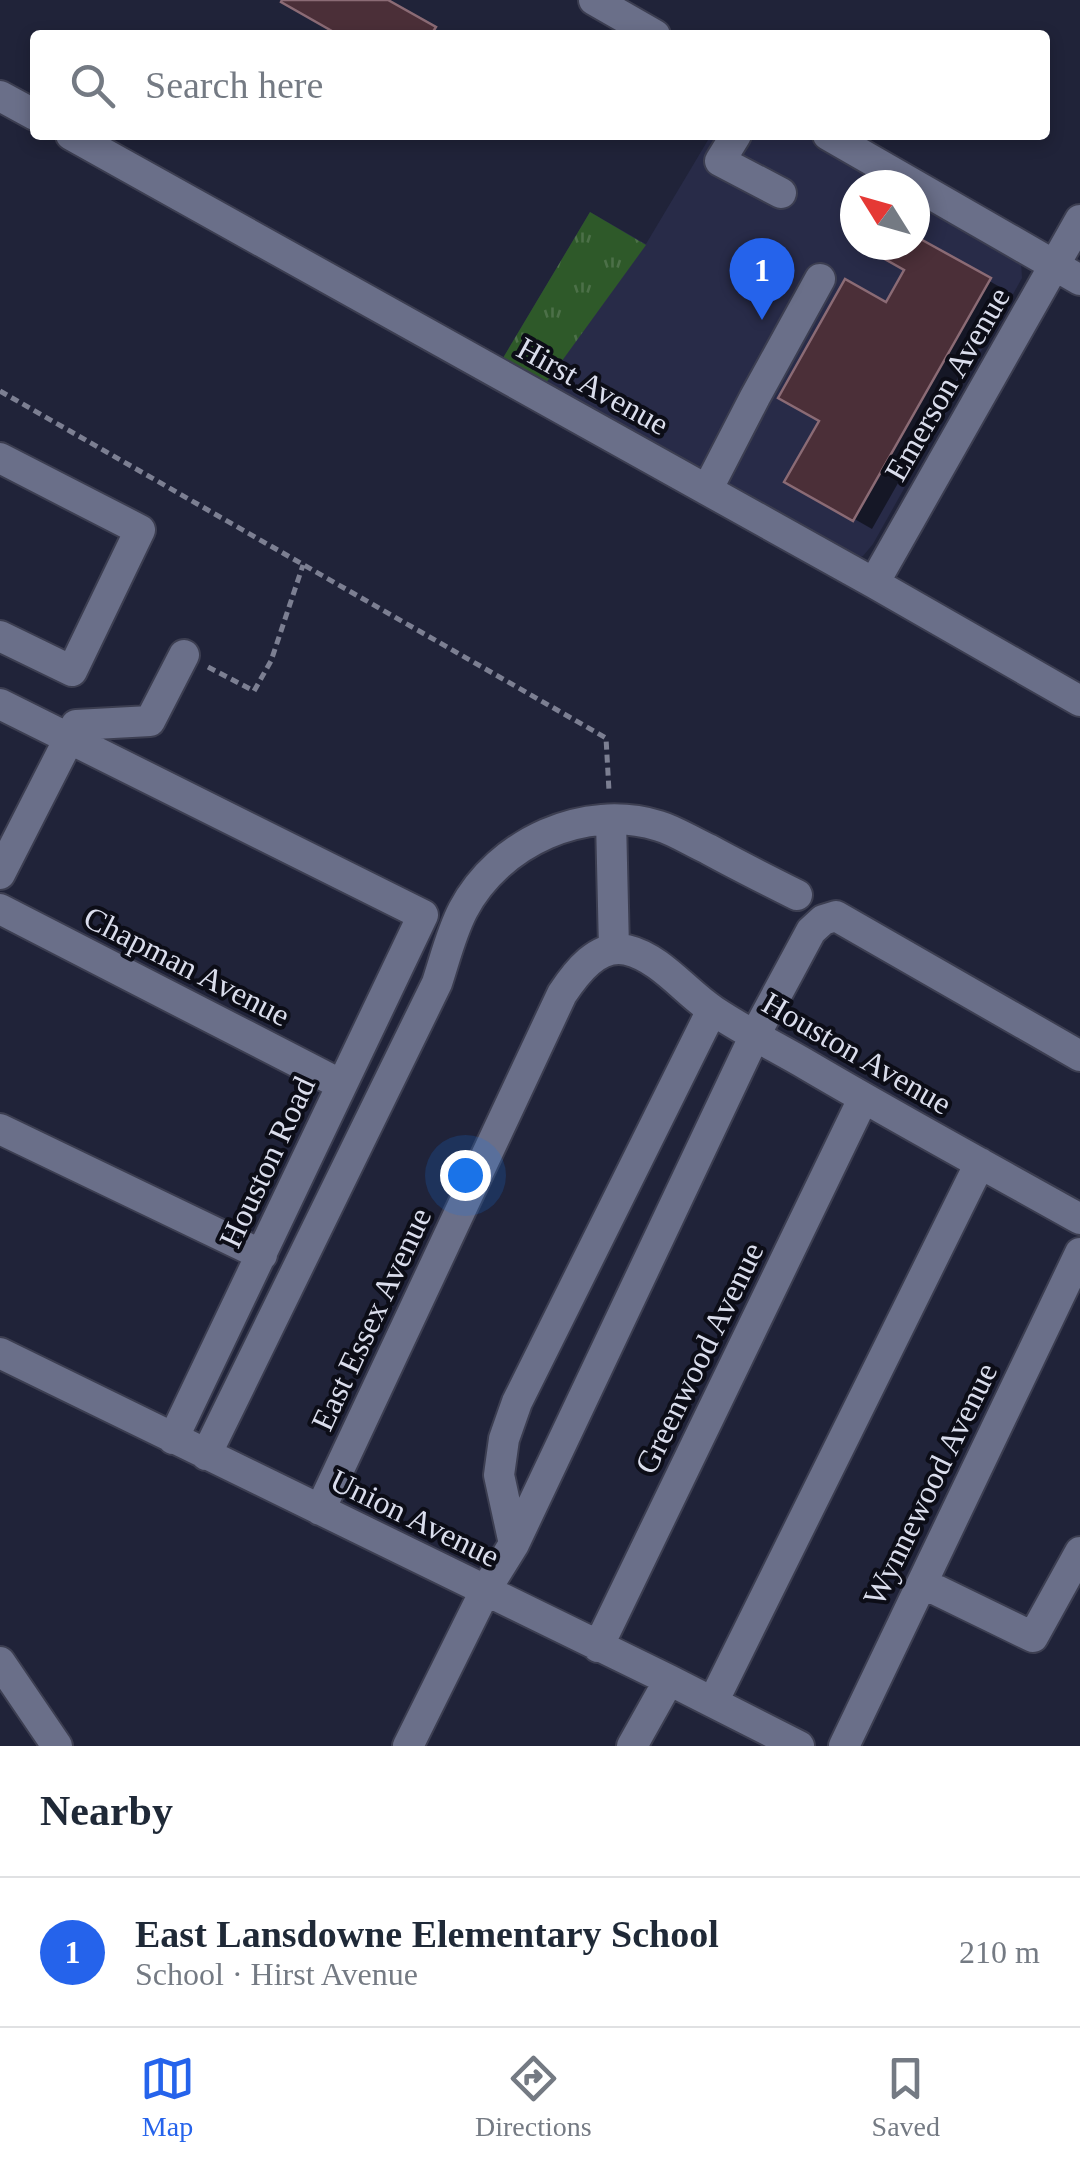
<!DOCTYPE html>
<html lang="en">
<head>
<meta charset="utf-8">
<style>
	:root { --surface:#fff; --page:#f2f2f3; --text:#1f2937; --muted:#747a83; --line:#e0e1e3; --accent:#2563eb }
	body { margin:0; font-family:"Times New Roman",serif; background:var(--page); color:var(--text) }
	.compass { position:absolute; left:840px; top:170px; width:90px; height:90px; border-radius:50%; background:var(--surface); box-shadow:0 5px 15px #0003; rotate:307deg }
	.you { position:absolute; left:465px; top:1175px; width:35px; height:35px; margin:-25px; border:8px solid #fff; border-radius:50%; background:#1a73e8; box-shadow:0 0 0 15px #1a73e833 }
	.badge { display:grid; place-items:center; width:65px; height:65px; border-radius:50%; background:var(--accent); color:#fff; font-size:32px; font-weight:700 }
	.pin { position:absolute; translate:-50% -82px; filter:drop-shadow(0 2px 5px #0008) }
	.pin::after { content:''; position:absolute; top:52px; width:35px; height:30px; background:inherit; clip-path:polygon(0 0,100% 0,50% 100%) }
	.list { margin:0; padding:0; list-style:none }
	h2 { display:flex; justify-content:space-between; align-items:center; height:130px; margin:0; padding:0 40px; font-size:42px }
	h2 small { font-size:32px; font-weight:400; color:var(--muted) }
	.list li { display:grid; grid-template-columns:65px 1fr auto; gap:30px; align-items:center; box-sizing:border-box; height:150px; padding:0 40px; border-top:2px solid var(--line) }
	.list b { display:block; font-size:38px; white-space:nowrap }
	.list p { margin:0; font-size:32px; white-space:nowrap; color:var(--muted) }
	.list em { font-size:32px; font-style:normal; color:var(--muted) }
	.icon { flex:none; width:55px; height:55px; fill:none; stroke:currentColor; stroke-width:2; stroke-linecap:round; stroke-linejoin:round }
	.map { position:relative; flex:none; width:1080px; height:1746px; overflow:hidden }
	.search { position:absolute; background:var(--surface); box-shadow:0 5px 15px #0003; left:30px; right:30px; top:30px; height:110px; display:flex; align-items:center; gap:25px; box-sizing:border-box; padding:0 35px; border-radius:10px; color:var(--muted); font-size:38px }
	.sheet { height:280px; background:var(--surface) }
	nav { display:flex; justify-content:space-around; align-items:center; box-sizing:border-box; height:140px; border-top:2px solid var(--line); background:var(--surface); font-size:28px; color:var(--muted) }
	nav a { display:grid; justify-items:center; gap:5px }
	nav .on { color:var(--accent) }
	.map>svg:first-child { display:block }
	.built { fill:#282b48 }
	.grass { fill:url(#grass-tufts) }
	.shadow { fill:#0007 }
	.building { fill:#4b2f38; stroke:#8b6b75; stroke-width:2.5 }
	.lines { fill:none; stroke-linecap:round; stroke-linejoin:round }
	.minor-casing { stroke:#3c3e51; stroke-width:34 }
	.path { stroke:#7c7f92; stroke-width:5; stroke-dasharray:8 5; stroke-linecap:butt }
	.minor { stroke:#6a6f89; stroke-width:30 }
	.labels { text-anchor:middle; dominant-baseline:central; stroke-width:8; stroke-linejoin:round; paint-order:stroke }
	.street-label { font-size:32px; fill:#daddec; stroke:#0c0d17 }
</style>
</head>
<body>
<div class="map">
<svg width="1080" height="1746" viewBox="0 0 1080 1746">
	<defs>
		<pattern id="grass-tufts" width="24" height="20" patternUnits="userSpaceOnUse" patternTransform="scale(2.5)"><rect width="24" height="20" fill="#2e5929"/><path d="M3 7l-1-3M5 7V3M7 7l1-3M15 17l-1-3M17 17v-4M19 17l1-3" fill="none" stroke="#4c7048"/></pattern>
	</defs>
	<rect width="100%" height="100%" fill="#202339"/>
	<!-- built -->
	<path class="built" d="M711,135h94l88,50h-38v60h60v-47l106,63 1,17 -149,266 -10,12 -11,4 -352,-197 90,-151 56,32z"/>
	<!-- grass -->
	<path class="grass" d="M590,212l56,33 -103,142 -43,-24z"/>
	<!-- shadow -->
	<path class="shadow" d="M915,239l92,52 -135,238 -84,-48 119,-212 -42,-24h50z"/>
	<!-- building -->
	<path class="building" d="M282,0h106l48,27 -5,8h-92l-58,-33z
		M915,236l76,42 -138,243 -69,-39 35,-61 -41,-23 67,-119 41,23 18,-32 -44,-25h55z"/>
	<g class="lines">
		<defs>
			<path id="minor" d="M594,0l61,35
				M0,96l35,19
				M71,135l803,448 206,118
				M736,135l-16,26 61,32
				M828,135l252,145
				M0,458l140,72 -68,141 -72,-35
				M707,490l48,-93 65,-118
				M874,583l206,-363
				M0,704l423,211 -250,524
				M76,725l74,-4 34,-66
				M611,820l3,129
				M0,874l76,-149
				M0,909l342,176
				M0,1129l262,126
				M0,1353l669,327 130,66
				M206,1455l231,-472c8,-24 14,-50 26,-73 36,-68 121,-107 196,-84 17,5 33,16 49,23 29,16 59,31 89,46
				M320,1510l242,-516c14,-21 36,-51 65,-44 34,8 59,43 87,61 30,20 62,36 93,54 90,53 182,103 273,154
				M514,1544l-15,-69 5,-36 13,-37 195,-392
				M922,1583l111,54 47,-85
				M598,1647l265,-548
				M0,1662l57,84
				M713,1702l267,-539
				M408,1746l77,-155 29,-47 241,-509 56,-104 12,-11 13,-4 244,140
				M632,1746l37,-66
				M844,1746l236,-493"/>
		</defs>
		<!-- minor casing -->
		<use href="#minor" class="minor-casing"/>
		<!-- path -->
		<path class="path" d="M0,391l606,347 3,53
			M208,667l46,24 17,-30 32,-96"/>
		<!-- minor -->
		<use href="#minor" class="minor"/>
	</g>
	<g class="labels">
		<!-- street labels -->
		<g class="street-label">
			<text transform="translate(947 384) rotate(-60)">Emerson Avenue</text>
			<text transform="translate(593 386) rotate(29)">Hirst Avenue</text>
			<text transform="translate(187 966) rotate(27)">Chapman Avenue</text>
			<text transform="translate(857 1053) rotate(30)">Houston Avenue</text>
			<text transform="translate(267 1162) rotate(-65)">Houston Road</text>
			<text transform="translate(371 1319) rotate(-65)">East Essex Avenue</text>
			<text transform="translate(699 1358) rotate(-64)">Greenwood Avenue</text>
			<text transform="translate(930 1484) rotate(-64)">Wynnewood Avenue</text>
			<text transform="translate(415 1518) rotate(26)">Union Avenue</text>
		</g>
	</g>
</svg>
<svg class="compass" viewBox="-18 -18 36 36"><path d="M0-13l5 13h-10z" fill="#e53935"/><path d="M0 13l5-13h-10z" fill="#747a83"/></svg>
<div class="you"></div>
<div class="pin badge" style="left:762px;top:320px">1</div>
<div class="search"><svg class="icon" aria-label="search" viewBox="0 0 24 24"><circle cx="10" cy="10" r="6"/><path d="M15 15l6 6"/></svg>Search here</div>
</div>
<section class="sheet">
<h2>Nearby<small></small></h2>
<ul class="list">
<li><span class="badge">1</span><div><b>East Lansdowne Elementary School</b><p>School · Hirst Avenue</p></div><em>210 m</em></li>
</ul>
</section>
<nav>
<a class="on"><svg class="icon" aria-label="map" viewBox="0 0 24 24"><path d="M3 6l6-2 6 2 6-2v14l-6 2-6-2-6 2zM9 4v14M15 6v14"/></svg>Map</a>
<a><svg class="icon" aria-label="directions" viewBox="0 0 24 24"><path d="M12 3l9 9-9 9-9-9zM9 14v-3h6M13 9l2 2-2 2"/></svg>Directions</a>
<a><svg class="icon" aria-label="saved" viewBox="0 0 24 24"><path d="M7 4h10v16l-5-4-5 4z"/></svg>Saved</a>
</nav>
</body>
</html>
